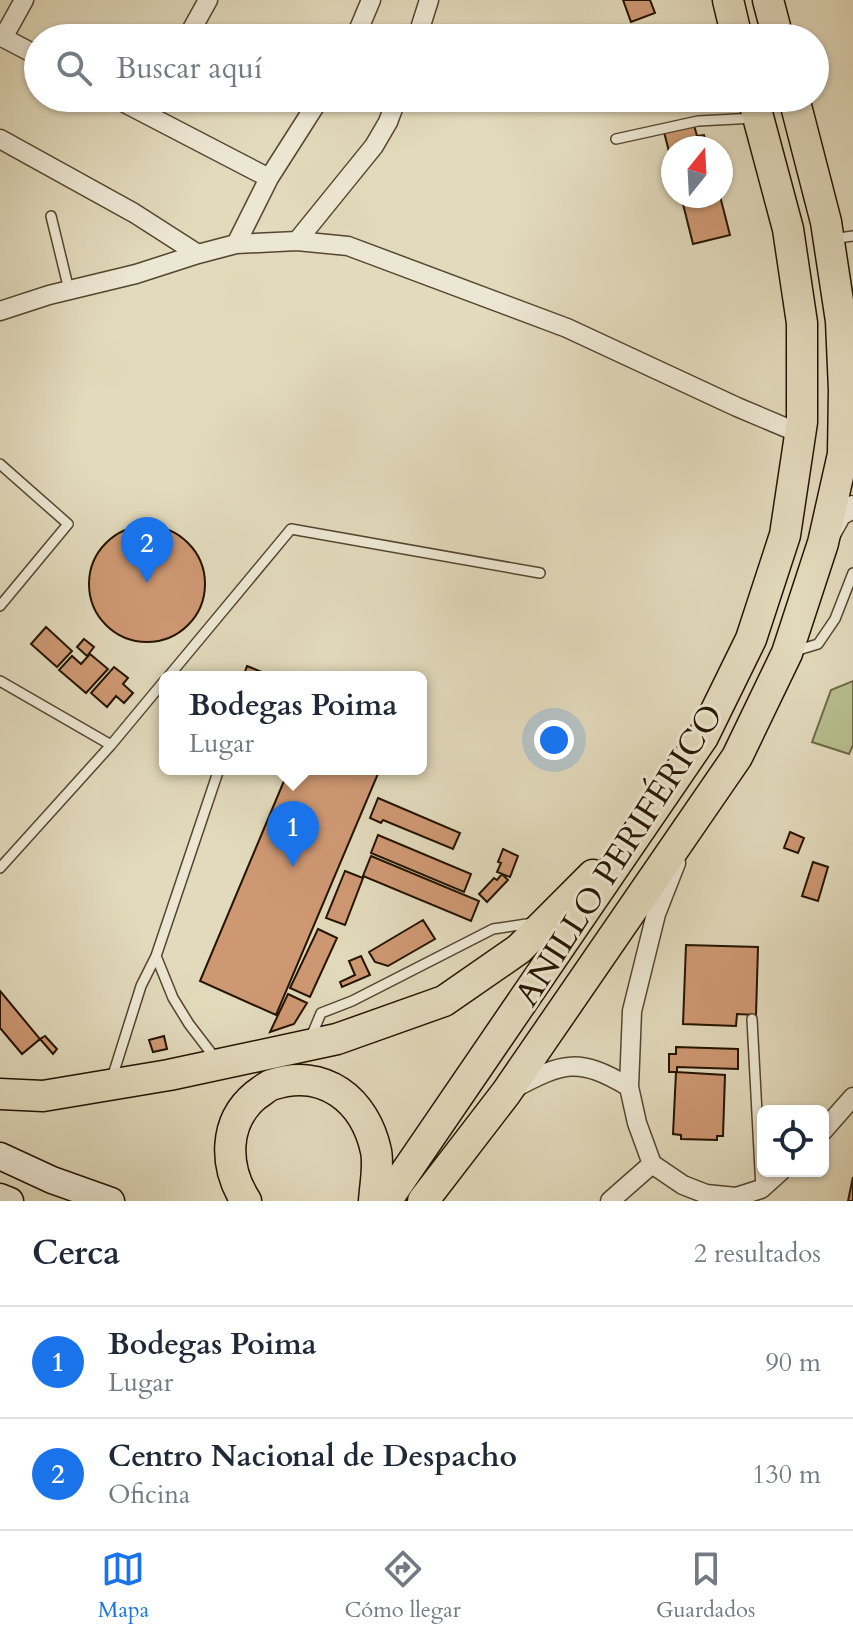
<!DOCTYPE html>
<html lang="es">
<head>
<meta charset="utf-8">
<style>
	:root { --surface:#fff; --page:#f6f6f7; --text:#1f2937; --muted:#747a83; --line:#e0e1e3; --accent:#1a73e8 }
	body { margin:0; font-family:Cardo,serif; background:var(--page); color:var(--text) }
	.controls { position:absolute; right:24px; bottom:24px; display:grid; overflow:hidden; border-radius:12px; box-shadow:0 2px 6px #0004 }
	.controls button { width:72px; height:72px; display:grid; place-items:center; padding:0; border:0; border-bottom:2px solid var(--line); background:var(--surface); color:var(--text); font:40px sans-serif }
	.compass { position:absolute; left:661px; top:136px; width:72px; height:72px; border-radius:50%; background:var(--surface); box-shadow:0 2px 6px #0004; rotate:18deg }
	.you { position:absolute; left:554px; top:740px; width:28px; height:28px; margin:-20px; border:6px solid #fff; border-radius:50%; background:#1a73e8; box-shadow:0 0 0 12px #1a73e833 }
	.badge { display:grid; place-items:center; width:52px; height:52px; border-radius:50%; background:var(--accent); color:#fff; font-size:26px; font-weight:700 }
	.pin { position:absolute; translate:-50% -66px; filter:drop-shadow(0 2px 4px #0008) }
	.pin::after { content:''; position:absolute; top:42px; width:28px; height:24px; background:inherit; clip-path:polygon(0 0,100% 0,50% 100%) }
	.popup { position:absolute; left:159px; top:671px; width:268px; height:104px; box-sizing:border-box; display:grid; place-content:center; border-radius:12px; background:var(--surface); filter:drop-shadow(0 2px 6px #0005); font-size:26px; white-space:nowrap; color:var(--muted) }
	.popup b { font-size:30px; color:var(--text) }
	.popup::after { content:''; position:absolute; left:50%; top:100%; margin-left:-16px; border:16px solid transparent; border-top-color:var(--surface) }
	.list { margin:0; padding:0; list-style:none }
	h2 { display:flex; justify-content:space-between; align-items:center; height:104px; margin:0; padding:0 32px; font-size:34px }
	h2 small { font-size:26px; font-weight:400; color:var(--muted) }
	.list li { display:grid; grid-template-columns:52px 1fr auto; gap:24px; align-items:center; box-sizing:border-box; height:112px; padding:0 32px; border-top:2px solid var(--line) }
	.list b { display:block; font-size:30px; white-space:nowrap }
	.list p { margin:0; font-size:26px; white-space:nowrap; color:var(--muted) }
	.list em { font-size:26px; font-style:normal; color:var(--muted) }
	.icon { flex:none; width:44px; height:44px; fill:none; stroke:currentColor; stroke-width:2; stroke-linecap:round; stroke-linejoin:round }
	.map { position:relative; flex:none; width:853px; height:1201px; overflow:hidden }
	.search { position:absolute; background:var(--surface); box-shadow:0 2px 6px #0004; left:24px; right:24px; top:24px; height:88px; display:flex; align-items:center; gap:20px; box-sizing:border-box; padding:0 28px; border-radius:44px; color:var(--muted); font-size:30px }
	.sheet { height:328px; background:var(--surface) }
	nav { display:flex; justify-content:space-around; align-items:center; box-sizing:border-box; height:112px; border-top:2px solid var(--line); background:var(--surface); font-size:22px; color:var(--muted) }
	nav a { display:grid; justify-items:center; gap:4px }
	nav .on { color:var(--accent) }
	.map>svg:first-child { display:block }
	.green { fill:#b7be8e; stroke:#6e6947; stroke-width:2 }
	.building { fill:#ce9873; stroke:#251400; stroke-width:2 }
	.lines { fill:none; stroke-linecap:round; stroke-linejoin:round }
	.service-casing { stroke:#54462f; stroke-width:12 }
	.minor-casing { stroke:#54462f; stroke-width:21 }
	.tertiary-casing { stroke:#54462f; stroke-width:25 }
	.secondary-casing { stroke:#251400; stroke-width:29 }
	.trunk-casing { stroke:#251400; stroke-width:33 }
	.service { stroke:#ece7d3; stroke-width:9 }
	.minor { stroke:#ece7d3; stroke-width:18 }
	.tertiary { stroke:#ece7d3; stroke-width:22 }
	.secondary { stroke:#ece7d3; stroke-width:26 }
	.trunk { stroke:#e2dabc; stroke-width:30 }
	.labels { text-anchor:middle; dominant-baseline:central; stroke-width:6; stroke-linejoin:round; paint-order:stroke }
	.street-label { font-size:34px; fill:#251400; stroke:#ece7d3 }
</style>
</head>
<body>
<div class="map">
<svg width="853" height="1201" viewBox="0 0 853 1201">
	<rect width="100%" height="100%" fill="#e2dabc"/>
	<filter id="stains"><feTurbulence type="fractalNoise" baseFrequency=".0025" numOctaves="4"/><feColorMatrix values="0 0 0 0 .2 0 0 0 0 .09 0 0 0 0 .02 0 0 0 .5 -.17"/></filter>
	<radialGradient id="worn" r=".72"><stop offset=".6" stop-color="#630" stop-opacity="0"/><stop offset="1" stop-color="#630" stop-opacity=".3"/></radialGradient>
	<!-- green -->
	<path class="green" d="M853,681v64l-4,9 -37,-12 19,-52z"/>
	<!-- building -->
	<path class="building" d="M623,0h27l5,13 -24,9z
		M694,125l3,11 7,-1 3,13h-34v19l-9,-35z
		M681,196h39l10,39 -37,9z
		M89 584a58 58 0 1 1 116 0a58 58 0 1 1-116 0Z
		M46,627l26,24 -15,16 -26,-23z
		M84,639l10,8 -7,9 -10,-9z
		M90,654l18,15 -22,24 -27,-23 13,-14 9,8z
		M247,666l27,11h-31z
		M114,667l14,11 -5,6 10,9 -9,10 -8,-7 -9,11 -16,-14z
		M289,769h91l-104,246 -76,-34z
		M378,798l82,35 -7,16 -70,-29 -2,3 -11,-5z
		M790,832l14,6 -6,15 -14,-5z
		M378,835l93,39 -7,18 -93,-39z
		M503,849l15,7 -8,21 -13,-5 4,-9 -3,-1z
		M371,856l108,45 -8,20 -108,-45z
		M813,862l15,5 -10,34 -16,-5z
		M345,871l18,7 -18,47 -19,-7z
		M502,874l6,6 -21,22 -8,-8 15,-16 3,2z
		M423,920l12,19 -47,27 -13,-4 -6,-10z
		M318,929l19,9 -27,59 -20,-9z
		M686,945l72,2 -2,68 -19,-1 -1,12 -53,-2z
		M361,956l9,19 -28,12 -2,-5 15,-7 -6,-14z
		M0,991l40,48 -18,15 -22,-26z
		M288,994l19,9 -13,21 -24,8z
		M45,1036l12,13 -4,5 -13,-15z
		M164,1036l3,13 -14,3 -4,-12z
		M676,1047l62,2v20l-61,-2v5h-8v-18h7z
		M676,1072l49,3 -2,61h-6v4l-36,-1v-4l-8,-1z
		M853,1177v24h-5z"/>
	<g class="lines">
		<defs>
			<path id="service" d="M616,139l82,-18 57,-3
				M51,216l18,74
				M832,239l21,-3
				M0,464l68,60 -68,82
				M795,651l23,-7 17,-25 18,-46
				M168,677l123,-148 249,44
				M0,681l111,64 54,-65
				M0,868l111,-123
				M156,956l63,-187
				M752,1019l9,170
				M311,1037l10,-24 31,-12 141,-72 40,-6
				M112,1078l29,-92 15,-30 17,42 16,26 26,34"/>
			<path id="minor" d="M0,36l38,20
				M3,38l21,-38
				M187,38l21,-38
				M355,38l16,-38
				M417,38l12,-38
				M115,98l154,80
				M0,139l134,74 64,41
				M297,241l77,-95 14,-24 9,-24
				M236,244l33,-66 51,-80
				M0,311l49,-16 87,-21 62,-20 38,-10 61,-3 51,5 219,82 170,79 64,27
				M676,863l-20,51 -24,97 -3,76 8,36 15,41 31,21 23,9 30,3 25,-8 20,-18
				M513,1089c50,-27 66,-32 116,-2
				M823,1131l30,-34
				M610,1201l42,-37"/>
			<path id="tertiary" d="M830,532l10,-18 13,-7"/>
			<path id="secondary" d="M0,1156l52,24 59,21
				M0,1197l10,4"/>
			<path id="trunk" d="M728,0l9,38
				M768,0l10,38
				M0,1094l43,2 126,-21 168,-36 107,-38 75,-52 74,-74
				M246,1201c-22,-34 -23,-79 10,-106 5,-3 10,-8 15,-10 53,-18 94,15 105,66 3,15 -1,35 -2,50
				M386,1201l317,-464 48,-98 34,-104 17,-113v-99l-14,-94 -35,-131
				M423,1201l83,-108 231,-336 50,-104 36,-110 20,-89 1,-64 -3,-69 -15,-99 -32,-124"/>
		</defs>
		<!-- service casing -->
		<use href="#service" class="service-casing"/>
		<!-- minor casing -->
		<use href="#minor" class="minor-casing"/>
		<!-- tertiary casing -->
		<use href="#tertiary" class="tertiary-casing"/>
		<!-- secondary casing -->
		<use href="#secondary" class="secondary-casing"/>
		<!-- trunk casing -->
		<use href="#trunk" class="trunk-casing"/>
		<!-- service -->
		<use href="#service" class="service"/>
		<!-- minor -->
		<use href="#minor" class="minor"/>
		<!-- tertiary -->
		<use href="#tertiary" class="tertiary"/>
		<!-- secondary -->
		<use href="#secondary" class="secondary"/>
		<!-- trunk -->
		<use href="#trunk" class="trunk"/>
	</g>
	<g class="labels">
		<!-- street labels -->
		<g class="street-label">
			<text transform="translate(619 855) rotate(-57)">ANILLO PERIFÉRICO</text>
		</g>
	</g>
	<rect width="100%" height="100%" filter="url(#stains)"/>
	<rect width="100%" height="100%" fill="url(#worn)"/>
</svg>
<div class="controls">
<button><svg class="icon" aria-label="locate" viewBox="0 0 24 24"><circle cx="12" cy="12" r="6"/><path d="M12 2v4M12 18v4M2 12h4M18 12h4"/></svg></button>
</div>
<svg class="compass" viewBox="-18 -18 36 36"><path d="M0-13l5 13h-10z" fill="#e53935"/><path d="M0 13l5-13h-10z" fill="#747a83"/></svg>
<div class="you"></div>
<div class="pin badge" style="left:293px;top:867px">1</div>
<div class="popup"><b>Bodegas Poima</b>Lugar</div>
<div class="pin badge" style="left:147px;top:583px">2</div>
<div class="search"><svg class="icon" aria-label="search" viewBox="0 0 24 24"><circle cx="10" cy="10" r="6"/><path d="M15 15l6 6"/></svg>Buscar aquí</div>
</div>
<section class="sheet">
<h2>Cerca<small>2 resultados</small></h2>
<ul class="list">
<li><span class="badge">1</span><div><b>Bodegas Poima</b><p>Lugar</p></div><em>90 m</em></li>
<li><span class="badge">2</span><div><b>Centro Nacional de Despacho</b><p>Oficina</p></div><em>130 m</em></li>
</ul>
</section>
<nav>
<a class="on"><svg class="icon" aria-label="map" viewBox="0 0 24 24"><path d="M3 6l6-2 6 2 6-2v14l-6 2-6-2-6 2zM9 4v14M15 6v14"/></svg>Mapa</a>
<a><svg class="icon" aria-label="directions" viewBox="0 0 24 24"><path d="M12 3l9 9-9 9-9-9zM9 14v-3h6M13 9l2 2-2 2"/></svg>Cómo llegar</a>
<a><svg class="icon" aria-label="saved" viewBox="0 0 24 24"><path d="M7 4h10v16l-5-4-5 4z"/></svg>Guardados</a>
</nav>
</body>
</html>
